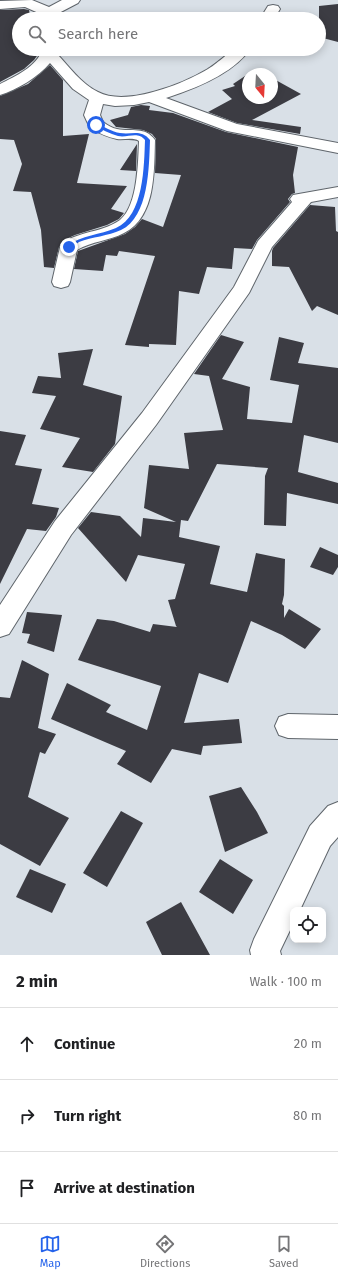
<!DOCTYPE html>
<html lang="en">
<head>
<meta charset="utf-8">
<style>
	:root { --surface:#fff; --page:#f2f2f2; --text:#202124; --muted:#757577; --line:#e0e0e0; --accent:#2563eb }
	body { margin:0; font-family:"Fira Sans",sans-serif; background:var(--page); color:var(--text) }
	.controls { position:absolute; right:12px; bottom:12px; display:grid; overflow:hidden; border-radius:8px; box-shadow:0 2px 10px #0003 }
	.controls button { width:36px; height:36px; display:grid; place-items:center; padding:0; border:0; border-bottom:1px solid var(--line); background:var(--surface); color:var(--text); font:20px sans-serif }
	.compass { position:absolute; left:242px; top:68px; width:36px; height:36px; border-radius:50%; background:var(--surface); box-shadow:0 2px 10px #0003; rotate:162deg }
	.stop { position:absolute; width:12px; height:12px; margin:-9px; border:3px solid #2563eb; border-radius:50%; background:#fff }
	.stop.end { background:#2563eb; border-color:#fff; box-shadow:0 1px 4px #0008 }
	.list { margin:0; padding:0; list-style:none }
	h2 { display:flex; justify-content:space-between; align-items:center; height:52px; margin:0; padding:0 16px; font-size:17px }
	h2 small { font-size:13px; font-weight:400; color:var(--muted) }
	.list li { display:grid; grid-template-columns:26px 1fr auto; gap:12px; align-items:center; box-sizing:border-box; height:72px; padding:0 16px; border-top:1px solid var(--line) }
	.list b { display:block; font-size:15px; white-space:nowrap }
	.list em { font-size:13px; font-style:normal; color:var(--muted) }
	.icon { flex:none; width:22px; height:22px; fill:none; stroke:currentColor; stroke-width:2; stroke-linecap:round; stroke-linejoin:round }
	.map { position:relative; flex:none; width:338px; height:955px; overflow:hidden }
	.search { position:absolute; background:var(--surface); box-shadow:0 2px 10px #0003; left:12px; right:12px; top:12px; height:44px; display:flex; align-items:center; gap:10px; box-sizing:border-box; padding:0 14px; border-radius:22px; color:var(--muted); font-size:15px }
	.sheet { height:268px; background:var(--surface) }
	nav { display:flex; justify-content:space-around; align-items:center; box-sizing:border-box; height:56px; border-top:1px solid var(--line); background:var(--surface); font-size:11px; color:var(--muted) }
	nav a { display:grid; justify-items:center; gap:2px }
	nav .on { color:var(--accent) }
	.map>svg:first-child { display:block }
	.building { fill:#3c3c43 }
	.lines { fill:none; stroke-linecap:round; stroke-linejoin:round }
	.street-casing { stroke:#5f656b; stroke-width:2 }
	.street { fill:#fff; fill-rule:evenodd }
	.route { fill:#2563eb }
</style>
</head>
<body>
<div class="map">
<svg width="338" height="955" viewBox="0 0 338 955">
	<rect width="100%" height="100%" fill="#d9e0e7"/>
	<!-- building -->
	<path class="building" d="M338,4v38l-19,-5v-31z
		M24,9l5,1 2,9h-12v30h19l1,4 -5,7 -10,9 -24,13v-72z
		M50,65l13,15v56l26,-2 -12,49 50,3 -16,23 13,4 -5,6 -12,6 -32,10 -11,5 -5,7 -5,21 -10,-1 -3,-37 -10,-38 -18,-1 9,-27 -8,-24 -14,-1v-43l28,-12z
		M248,74v24h24v-20l29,16 -49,26 49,7 -1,7 -63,-11 -29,-11 24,-13 -10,-9 13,-4 -2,-2z
		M141,105l9,1 -1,4 24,3 53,19 72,15 -5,28 2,18 -3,1 -4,5 2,3 -33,38 -5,9 -18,-1 -2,21 -25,-2 -8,27 -20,-3 -3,54 -27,-1v3l-24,-2 30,-89 -36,-5 -2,5 -11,-1 -3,16 -29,-2 4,-18 47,-17 10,-7 7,-8 21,8 18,-52 -26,-2 1,-34 -4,-5 -9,-4 -27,-3 -6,-7 18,-5 3,-8z
		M137,144l-1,27 -16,-1z
		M310,205l25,2 1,24 2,1v83l-21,-9 -5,5 -23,-44 -17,-1v-15l1,-3z
		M221,335l23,7 -22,37 28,8 -3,32 45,4 7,-38 -29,-5 9,-43 25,6 -6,20 40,5v75l-34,-8 -6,37 40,11v21l-51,-11 -1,33 -22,-1 1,-49 3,-8 -51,-4 -29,57 -7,-1 -2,17 41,9 -10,38 37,8 9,-39 29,6 -1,36 -2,9 2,2v12l5,-9 32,20 -16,20 -23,-14 -31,-14 -23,62 -29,-10 -15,50 55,-4 3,24 -39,3 -2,9 -29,-6 -21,34 -34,-19 9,-13 -75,-32 16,-36 44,22 -5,7 41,18 14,-44 -83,-26 19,-41 17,2 36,11 3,-8 24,3 -1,-1 -8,-26 7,-1 10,-35 -47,-9 -12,27 -48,-54 13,-16 29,4 21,21 2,-19 33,4 -32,-14 5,-43 40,4 -5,-36 39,-3 -14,-54 -15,-2z
		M93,349l-10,36 39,11 -7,48 -22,28 -31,-5 18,-29 -40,-9 16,-33 -24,-3 6,-17 23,2 -3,-25z
		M0,431l26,4 -11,30 27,4 -10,35 27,4 -3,9 -10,14 -19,-2 -27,55z
		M320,547l18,8v12l-5,8 -23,-8z
		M27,612l35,3 -8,37 -27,-9 3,-9 -8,-1z
		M22,660l27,14 -11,54 18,6 -11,20 -5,-2 -12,45 41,21 -29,48 -40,-22v-147l10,1z
		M241,787l16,25 11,21 -43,19 -16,-56z
		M121,811l22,12 -36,64 -24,-14z
		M220,859l33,21 -20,34 -34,-22z
		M30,869l36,15 -14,29 -36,-16z
		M181,902l29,53h-48l-16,-33z"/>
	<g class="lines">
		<defs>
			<path id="street" d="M32,0l17,7 13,-7h18l-2,3 -21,11 2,5h-14l-2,-4 -18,-8 -25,2v-8z
				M273,5l5,1 2,3 -6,10h-14l8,-13z
				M43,49h14l-1,4c13,13 25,31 42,39 28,15 85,-8 110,-23 6,-3 24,-19 27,-20 4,-1 11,0 15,0 -17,25 -56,40 -84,49l71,26 101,19v10l-111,-22 -78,-29 -15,3 -19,1 -12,-2 -3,11 3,7c4,3 9,6 14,7 15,3 28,-3 38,11 -1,31 1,77 -31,93 -15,8 -32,8 -47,17l-7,32 -2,4 -7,2 -7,-2 -2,-4 8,-35c6,-9 17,-11 26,-14 12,-3 24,-6 34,-13 18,-15 18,-58 19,-79 -6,-4 -15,-1 -22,-2 -10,-2 -18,-6 -27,-11l-6,-13 5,-15 -16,-11 -23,-26c-12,14 -33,27 -50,32v-11c16,-8 36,-17 43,-35z
				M338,187v10l-27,5 -39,45 -23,46 -93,132 -85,110 -62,99 -9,3v-32l55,-84 87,-108 92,-126 24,-46 34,-39 -2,-3 3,-4z
				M288,714l50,1v24l-50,-1 -9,-3 -4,-9 4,-9z
				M338,802v35l-8,9 -30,64h-7v14l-13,27 1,4h-30l-1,-5 4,-11 56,-113 18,-20z"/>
		</defs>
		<!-- street casing -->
		<use href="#street" class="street-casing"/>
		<!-- street -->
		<use href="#street" class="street"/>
	</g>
	<!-- route -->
	<path class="route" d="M96,124c8,2 16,8 24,9 12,2 21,-4 30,7 -1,26 -1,77 -29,90 -13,6 -29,7 -42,12 -3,2 -6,5 -10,6l-3,-1 1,-1c15,-11 33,-11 49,-18 28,-12 28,-63 29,-88 -7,-9 -17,-2 -27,-4 -8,-2 -16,-7 -24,-10z"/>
</svg>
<div class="controls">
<button><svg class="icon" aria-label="locate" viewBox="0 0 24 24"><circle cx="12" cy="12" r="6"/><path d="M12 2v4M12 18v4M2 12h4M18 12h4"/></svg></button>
</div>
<svg class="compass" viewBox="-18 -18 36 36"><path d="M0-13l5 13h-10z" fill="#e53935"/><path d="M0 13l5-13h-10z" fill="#757577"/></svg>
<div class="stop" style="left:96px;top:125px"></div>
<div class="stop end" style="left:69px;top:247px"></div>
<div class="search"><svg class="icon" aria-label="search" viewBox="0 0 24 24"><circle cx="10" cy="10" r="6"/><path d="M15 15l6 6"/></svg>Search here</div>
</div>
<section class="sheet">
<h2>2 min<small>Walk · 100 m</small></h2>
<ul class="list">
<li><svg class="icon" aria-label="ahead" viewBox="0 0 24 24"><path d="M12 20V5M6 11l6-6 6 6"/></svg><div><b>Continue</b></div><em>20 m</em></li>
<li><svg class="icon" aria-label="right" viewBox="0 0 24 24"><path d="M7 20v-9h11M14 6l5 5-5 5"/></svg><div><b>Turn right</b></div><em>80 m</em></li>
<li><svg class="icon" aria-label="arrive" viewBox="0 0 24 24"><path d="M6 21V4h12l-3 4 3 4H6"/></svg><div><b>Arrive at destination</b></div></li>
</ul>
</section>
<nav>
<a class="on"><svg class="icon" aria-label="map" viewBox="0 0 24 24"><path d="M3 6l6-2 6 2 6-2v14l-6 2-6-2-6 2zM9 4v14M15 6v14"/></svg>Map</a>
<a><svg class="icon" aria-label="directions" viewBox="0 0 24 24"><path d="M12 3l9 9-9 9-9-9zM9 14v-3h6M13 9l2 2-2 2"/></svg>Directions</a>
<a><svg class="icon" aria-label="saved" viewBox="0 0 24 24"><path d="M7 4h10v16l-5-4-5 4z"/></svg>Saved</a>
</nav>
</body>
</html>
